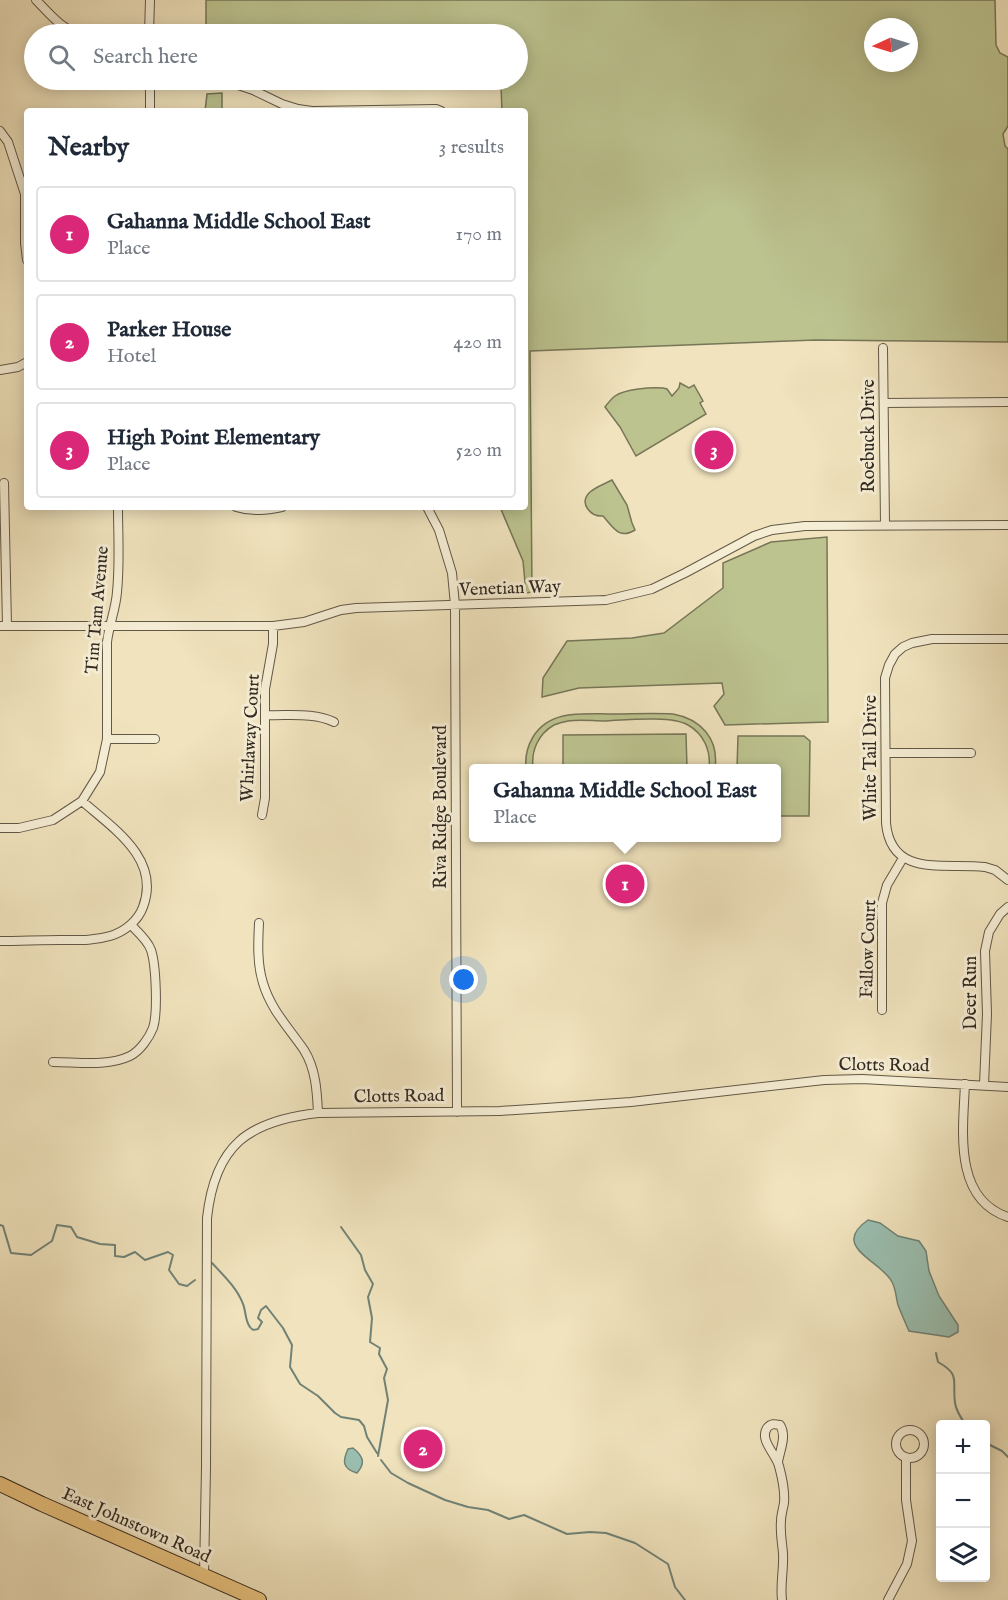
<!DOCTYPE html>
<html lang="en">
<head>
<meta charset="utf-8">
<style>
	:root { --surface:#fff; --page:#f6f6f7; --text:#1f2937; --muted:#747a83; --line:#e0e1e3; --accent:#db2777 }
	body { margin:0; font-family:"IM FELL English",serif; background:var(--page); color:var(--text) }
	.controls { position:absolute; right:18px; bottom:18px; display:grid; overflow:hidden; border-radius:6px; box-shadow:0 3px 15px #0003 }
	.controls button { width:54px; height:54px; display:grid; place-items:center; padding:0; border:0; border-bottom:2px solid var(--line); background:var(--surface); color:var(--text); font:30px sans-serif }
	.compass { position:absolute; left:864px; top:18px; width:54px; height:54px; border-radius:50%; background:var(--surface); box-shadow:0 3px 15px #0003; rotate:266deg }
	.you { position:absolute; left:464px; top:980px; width:21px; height:21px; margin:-15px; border:4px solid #fff; border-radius:50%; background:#1a73e8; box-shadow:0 0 0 9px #1a73e833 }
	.badge { display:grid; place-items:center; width:39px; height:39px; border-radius:50%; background:var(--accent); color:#fff; font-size:20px; font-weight:700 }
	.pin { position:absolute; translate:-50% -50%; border:3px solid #fff; box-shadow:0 2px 6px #0006 }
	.popup { position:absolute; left:469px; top:764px; width:312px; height:78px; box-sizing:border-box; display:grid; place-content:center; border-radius:6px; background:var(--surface); filter:drop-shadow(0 2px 4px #0005); font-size:20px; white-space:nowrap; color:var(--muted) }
	.popup b { font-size:22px; color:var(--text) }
	.popup::after { content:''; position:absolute; left:50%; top:100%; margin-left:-12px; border:12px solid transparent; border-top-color:var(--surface) }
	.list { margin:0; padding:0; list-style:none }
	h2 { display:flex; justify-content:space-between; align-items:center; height:78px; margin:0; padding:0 24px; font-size:26px }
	h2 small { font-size:20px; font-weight:400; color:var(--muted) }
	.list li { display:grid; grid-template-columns:39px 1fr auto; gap:18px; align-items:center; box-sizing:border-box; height:96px; margin:0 12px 12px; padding:0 12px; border:2px solid var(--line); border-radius:6px }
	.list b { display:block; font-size:22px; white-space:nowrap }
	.list p { margin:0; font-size:20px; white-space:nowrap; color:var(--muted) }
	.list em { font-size:20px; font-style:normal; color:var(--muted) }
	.icon { flex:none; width:33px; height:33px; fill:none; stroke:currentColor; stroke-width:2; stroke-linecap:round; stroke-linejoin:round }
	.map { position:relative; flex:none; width:1008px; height:1600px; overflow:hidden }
	.search { position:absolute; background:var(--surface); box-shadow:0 3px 15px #0003; left:24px; top:24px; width:504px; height:66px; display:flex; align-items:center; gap:15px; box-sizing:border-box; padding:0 21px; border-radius:33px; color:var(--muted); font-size:22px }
	.panel { position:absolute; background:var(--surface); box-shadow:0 3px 15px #0003; left:24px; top:108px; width:504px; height:402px; border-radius:6px }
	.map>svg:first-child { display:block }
	.green { fill:#bcc38f; stroke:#777658; stroke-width:1.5; fill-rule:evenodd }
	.water { fill:#9abeaf; stroke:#708276; stroke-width:1.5 }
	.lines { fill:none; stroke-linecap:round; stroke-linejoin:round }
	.stream { stroke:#708276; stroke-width:2 }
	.minor-casing { stroke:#625847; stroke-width:10 }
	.trunk-casing { stroke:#322920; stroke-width:16 }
	.minor { stroke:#f5edd4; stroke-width:8 }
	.trunk { stroke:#e8c27e; stroke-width:14 }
	.labels { text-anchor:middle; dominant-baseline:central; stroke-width:6; stroke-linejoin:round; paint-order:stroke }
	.street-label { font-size:18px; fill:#322920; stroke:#f5edd4 }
</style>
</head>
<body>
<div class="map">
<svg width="1008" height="1600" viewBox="0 0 1008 1600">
	<rect width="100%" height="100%" fill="#f0e3bd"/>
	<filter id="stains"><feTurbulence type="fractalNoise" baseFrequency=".00333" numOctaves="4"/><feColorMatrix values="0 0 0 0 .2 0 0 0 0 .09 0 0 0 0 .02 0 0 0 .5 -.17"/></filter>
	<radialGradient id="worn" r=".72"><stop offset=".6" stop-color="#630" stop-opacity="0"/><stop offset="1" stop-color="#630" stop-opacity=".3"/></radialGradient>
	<!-- green -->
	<path class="green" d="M206,0h789l1,45 4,8 8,4v69l-5,8 2,12 3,3v193l-192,-2 -286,11 2,241 -6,1 -3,-32 -23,-54h25v-396h-23l-1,-24 -2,-7h19v-46h-312zM873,27h36v36h-36z
		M222,93v18h-17l2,-17z
		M680,383l9,5 5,-3 9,16 -3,2 6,11 -70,42 -16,-29 -15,-20c3,-4 6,-8 10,-11 10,-7 36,-9 48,-8l4,1 5,7 7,-8z
		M612,480l15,25 5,18 3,7c-16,10 -22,-3 -32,-14 -12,1 -24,-12 -14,-23 6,-6 16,-9 23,-13z
		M827,537l1,185 -103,3 -11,-19 10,-12 -2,-11 -143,5 -37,9 1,-19 24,-37 65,-3 32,-5 59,-45v-25l48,-21z
		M673,714c28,5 46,25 42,54h-6c2,-17 -5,-34 -21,-43 -16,-10 -63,-5 -83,-4 -12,0 -25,-2 -37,0 -5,1 -9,2 -14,4 -16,9 -23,26 -21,43h-7c-1,-10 1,-21 7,-31 17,-28 51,-23 80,-23 20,0 40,-1 60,0z
		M686,734l1,34h-124v-33z
		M738,736h66l6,5 -1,75h-32v-48h-40z"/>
	<!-- water -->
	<path class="water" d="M868,1220l12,3 18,13 21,5 7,10 3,20 10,25 19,29v7l-9,5 -40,-6c-4,-9 -8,-18 -11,-26 -2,-7 -2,-16 -6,-23 -10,-21 -63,-35 -24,-62z
		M353,1448c10,8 13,15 4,25 -14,-4 -15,-11 -9,-24z"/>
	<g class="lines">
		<!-- stream -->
		<path class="stream" d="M0,1225l3,1 8,27 20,2 21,-14 5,-16 14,2 6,10 23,7 15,1v11l9,1 11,-5 10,8 23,-8 5,3 -4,15 10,14 8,2 8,-6
			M341,1227l20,28 4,15 8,14 -5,13 4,21 -2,24 10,6 -1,6 8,15 -3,9 4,22 -10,56
			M212,1263c12,13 25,25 31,41 3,7 2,17 7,23 3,4 4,3 8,2l4,-7 -4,-4 3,-8 5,-4 17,22 9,17 -2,22 10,17 18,12 17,17 6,4 18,3 5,6 3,11 10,16
			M936,1353l2,9c23,13 14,18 17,41 1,7 6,15 10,21
			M986,1443l16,8 6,6
			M381,1460l10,13 17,10 37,17 23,7 20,3 21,9 15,-4 43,19 23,-2 16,1 29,10 33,21 7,23 10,13"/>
		<defs>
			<path id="minor" d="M36,0c12,12 26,30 44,34
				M149,34l1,-34
				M150,84l88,1 15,5 29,14 16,5 14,2 124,-2 5,2
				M150,111v-31
				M0,131l8,11 17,52v49l2,17
				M883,348l2,177
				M0,370l18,-3 9,-5
				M884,403l124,-1
				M4,483l3,143
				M236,507c16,5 31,3 46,0
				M427,507l12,23 13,43 3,32 2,507
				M0,626h273l31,-4 37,-12 15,-2 250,-8 46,-11 33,-16 69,-37 18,-6 33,-4 203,-1
				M1008,639h-76l-20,4 -9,4 -8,7 -6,11 -4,13 1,145c5,56 60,39 99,44l10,3 13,10
				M265,715c23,1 49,-3 69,7
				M107,739h48
				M886,753h85
				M262,815l3,-17v-109l8,-45v-18
				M0,828h19l34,-8 29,-19 18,-29 7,-33v-97c2,-17 9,-34 10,-50 3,-29 1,-57 1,-85
				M259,923c-1,20 -2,41 4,60 8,27 26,45 41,67 12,19 13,42 14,63
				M0,941c20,0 40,-1 60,-1 17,0 33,1 50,-4 14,-4 28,-15 33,-29 18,-48 -29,-78 -61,-106
				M882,1010v-107l5,-18 16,-27
				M53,1062c24,0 54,5 77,-6 10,-5 19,-18 23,-28 5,-15 3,-63 -2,-78 -3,-9 -13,-18 -20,-25
				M965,1084c-2,46 -12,115 43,133
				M984,1085l3,-71 -2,-63 4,-19 11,-18 8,-7
				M896 1444a14 14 0 1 1 28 0a14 14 0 1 1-28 0Z
				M778,1462c2,-12 9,-26 2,-37 -5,-1 -9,-2 -13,3 -8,12 9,26 12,38 3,11 6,26 5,37 -1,6 -3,12 -3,18 -1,11 1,21 2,32 1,16 -3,31 -1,47
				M204,1576l2,-109 1,-249c8,-73 41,-97 111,-105l182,-2 46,-3 85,-6 193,-22 38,-1 146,8
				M888,1600l19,-36 5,-23 -6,-41v-42"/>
			<path id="trunk" d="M0,1484l42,20 217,96"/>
		</defs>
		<!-- minor casing -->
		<use href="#minor" class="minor-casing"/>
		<!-- trunk casing -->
		<use href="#trunk" class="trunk-casing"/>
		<!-- minor -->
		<use href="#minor" class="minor"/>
		<!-- trunk -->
		<use href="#trunk" class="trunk"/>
	</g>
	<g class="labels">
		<!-- street labels -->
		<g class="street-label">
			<text transform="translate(869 436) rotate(-90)">Roebuck Drive</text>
			<text transform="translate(510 589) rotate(-2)">Venetian Way</text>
			<text transform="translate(98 610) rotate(-85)">Tim Tam Avenue</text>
			<text transform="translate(251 738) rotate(-87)">Whirlaway Court</text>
			<text transform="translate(871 758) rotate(-90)">White Tail Drive</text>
			<text transform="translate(441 807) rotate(-90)">Riva Ridge Boulevard</text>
			<text transform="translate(869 949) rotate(-88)">Fallow Court</text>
			<text transform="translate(971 993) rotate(-90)">Deer Run</text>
			<text transform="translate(884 1066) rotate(1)">Clotts Road</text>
			<text transform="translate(399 1097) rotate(-1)">Clotts Road</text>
			<text transform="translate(136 1526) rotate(24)">East Johnstown Road</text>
		</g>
	</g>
	<rect width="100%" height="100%" filter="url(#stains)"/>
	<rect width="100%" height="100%" fill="url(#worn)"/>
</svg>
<div class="controls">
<button>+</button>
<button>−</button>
<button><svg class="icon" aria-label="layers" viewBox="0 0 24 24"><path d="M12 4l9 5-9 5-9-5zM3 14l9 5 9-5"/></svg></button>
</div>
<svg class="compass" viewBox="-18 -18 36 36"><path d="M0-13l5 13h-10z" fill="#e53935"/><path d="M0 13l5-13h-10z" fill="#747a83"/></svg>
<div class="you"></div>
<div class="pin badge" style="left:625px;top:884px">1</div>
<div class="popup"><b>Gahanna Middle School East</b>Place</div>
<div class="pin badge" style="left:423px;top:1449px">2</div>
<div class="pin badge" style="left:714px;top:450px">3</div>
<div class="search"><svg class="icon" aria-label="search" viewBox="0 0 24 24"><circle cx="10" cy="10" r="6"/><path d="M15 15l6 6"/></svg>Search here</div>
<section class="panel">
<h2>Nearby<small>3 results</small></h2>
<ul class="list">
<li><span class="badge">1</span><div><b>Gahanna Middle School East</b><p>Place</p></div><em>170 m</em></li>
<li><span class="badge">2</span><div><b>Parker House</b><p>Hotel</p></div><em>420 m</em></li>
<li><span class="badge">3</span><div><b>High Point Elementary</b><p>Place</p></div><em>520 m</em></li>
</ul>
</section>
</div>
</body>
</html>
